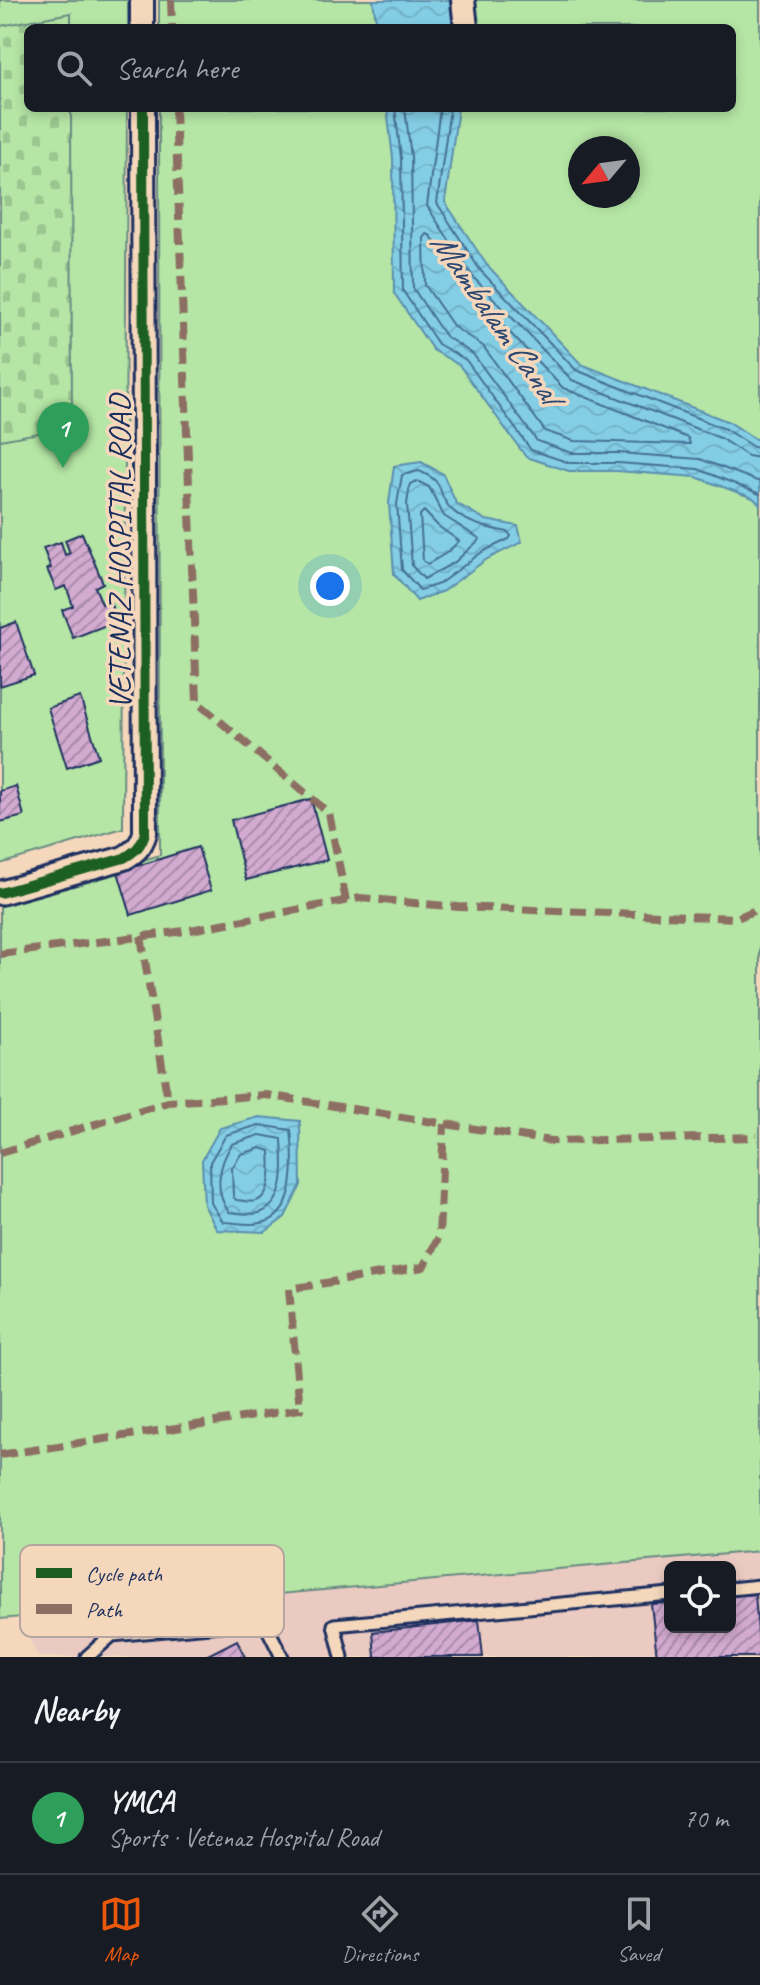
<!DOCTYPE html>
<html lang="en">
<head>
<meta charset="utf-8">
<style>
	:root { --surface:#171b24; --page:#20242c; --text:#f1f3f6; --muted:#9ea1a6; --line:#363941; --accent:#ea580c }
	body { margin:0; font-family:Caveat,sans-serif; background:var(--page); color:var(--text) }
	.controls { position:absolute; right:24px; bottom:24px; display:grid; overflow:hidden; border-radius:12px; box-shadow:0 4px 12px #0003 }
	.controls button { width:72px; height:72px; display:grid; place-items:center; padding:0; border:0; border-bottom:2px solid var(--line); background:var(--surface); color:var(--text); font:40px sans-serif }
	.compass { position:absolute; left:568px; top:136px; width:72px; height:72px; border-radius:50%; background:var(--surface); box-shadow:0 4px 12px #0003; rotate:241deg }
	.you { position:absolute; left:330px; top:586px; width:28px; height:28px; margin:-20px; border:6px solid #fff; border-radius:50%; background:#1a73e8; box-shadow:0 0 0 12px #1a73e833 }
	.badge { display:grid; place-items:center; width:52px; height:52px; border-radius:50%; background:var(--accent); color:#fff; font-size:26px; font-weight:700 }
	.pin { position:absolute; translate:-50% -66px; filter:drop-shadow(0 2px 4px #0008) }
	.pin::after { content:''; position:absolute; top:42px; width:28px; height:24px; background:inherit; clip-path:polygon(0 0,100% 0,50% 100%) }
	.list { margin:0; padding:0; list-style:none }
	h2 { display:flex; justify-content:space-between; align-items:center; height:104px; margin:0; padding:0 32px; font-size:34px }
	h2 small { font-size:26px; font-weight:400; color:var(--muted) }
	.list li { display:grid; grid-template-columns:52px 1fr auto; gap:24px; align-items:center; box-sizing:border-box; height:112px; padding:0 32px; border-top:2px solid var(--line) }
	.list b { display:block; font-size:30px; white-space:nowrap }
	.list p { margin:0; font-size:26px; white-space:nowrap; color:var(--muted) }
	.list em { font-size:26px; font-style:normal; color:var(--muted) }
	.icon { flex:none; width:44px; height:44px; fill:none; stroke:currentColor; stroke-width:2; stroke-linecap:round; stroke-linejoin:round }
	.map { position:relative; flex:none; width:760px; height:1657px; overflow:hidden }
	.search { position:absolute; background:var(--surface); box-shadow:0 4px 12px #0003; left:24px; right:24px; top:24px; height:88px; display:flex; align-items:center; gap:20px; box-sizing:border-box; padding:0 28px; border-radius:12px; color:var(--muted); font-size:30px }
	.sheet { height:216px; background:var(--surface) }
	nav { display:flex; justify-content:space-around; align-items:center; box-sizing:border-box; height:112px; border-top:2px solid var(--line); background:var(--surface); font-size:22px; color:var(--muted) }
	nav a { display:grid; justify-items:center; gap:4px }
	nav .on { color:var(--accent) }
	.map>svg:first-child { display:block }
	.built { fill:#ebcac2; fill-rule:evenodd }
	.green { fill:#b5e6a5; stroke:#688a82; stroke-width:2; fill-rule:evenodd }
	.cemetery { fill:url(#cemetery-stones); stroke:#688a82; stroke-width:2 }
	.water { fill:url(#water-waves); stroke:#5a8eaf; stroke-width:2 }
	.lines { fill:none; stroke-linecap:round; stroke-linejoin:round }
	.shore { stroke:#456f94; stroke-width:2 }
	.building { fill:url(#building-hatch); stroke:#1b2f5e; stroke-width:2 }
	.service-casing { stroke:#1b2f5e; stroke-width:17 }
	.minor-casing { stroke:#1b2f5e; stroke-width:28 }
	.service { stroke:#f5d8bc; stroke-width:11 }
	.minor { stroke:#f5d8bc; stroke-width:22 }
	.quiet { stroke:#8d6e63; stroke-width:8; stroke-dasharray:16 8; stroke-linecap:butt }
	.cycleway-casing { stroke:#f5d8bc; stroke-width:15 }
	.cycleway { stroke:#1b5e20; stroke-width:10 }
	.labels { text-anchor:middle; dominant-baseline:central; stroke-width:7; stroke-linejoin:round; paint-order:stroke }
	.street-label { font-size:32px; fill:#1b2f5e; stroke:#f5d8bc }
	.water-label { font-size:34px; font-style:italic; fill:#2b4772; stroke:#f5d8bc }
	.key { fill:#f5d8bc; stroke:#b4a5a0; stroke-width:2 }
	.key-label { font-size:22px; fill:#1b2f5e }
</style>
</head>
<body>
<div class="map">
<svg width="760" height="1657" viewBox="0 0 760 1657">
	<defs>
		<pattern id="cemetery-stones" width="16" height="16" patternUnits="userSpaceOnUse" patternTransform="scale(2)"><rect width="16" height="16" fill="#b5e6a5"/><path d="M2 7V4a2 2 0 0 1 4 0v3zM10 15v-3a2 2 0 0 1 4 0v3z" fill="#9bc690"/></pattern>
		<pattern id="water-waves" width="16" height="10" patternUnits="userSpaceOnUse" patternTransform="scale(2)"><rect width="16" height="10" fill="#84cee5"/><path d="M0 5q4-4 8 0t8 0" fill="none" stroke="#71b1c7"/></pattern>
		<pattern id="building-hatch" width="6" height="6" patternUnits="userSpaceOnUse" patternTransform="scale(2)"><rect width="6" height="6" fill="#d3aad0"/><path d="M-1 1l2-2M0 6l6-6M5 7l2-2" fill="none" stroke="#aa8bac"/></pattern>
	</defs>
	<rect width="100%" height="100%" fill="#f5d8bc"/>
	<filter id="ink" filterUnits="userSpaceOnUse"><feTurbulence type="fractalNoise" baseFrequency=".0125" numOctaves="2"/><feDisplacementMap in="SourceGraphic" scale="16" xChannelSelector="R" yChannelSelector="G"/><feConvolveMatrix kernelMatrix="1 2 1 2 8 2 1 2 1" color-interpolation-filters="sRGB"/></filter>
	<g filter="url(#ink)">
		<!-- built -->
		<path class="built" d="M760,1551v106h-722l-19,-40zM670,1567h60v60h-60z"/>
		<!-- green -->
		<path class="green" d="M0,0h128v28h-100v80h99l-4,720 -123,36z
			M159,0h601v1551l-760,68v-716l160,-48 -1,-747h573v-80h-573zM580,148h48v48h-48z"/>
		<!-- cemetery -->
		<path class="cemetery" d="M71,13v15h-43v80h43l1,319 -72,13v-414z"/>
		<!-- water -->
		<path class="water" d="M373,0h77l3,28h-76z
			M387,108h71l-13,94 41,62 95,100 148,58 31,20v62l-7,-6 -57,-21 -79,-6h-48l-43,-14 -67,-92 -26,-15 -39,-57 -1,-135z
			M421,462l22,12 13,29 30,17 32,6 4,16 -35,17 -44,32 -26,10 -23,-27 -5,-71 5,-37z
			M259,1117l41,4 1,64 -16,32 -20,15 -48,-2 -13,-25 -2,-45 18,-32z"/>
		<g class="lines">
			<!-- shore -->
			<path class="shore" d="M395,108l6,50 2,133 35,53 28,16 65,90 39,13h48l80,6 62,25
				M405,108l6,49 2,131 32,48 28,18 64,87 35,12h46l82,6 60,23
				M440,108l-13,98 46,71 99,103 148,58 28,18 12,2
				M450,108l-13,95 43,67 96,100 149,59 28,18 7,1
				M427,234l4,2 32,48 100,104 125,50 2,6 -116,-3 -29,-10 -62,-85 -29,-19 -29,-42 -1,-47z
				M419,471c30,13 15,19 31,37 14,15 40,21 58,24l3,4 -2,3 -27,13 -43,32 -19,6 -18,-20 -5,-66 5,-29z
				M417,481l12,6 15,29 36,23 -25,23 -31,17 -12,-13 -5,-62 3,-20z
				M424,511l14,15 21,15 -11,11 -20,12 -5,-3 -3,-46z
				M259,1125l32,5c3,27 7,87 -30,93 -12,3 -27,-1 -38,-1l-12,-19 -1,-41 16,-27z
				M260,1135l22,4c1,23 6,61 -20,73 -9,4 -24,1 -33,0 -16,-21 -10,-48 3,-68z
				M261,1148l9,3c1,13 3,45 -14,50 -5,2 -15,-1 -20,-1l-3,-4 -1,-28 9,-14z"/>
		</g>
		<!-- building -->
		<path class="building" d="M82,533l21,50 -8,4 7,17 8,-2 7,19 -44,17 -11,-28 11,-4 -7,-20 -10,4 -9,-21 4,-1 -8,-20 18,-6 4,13 5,-2 -5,-13z
			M16,622l18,53 -34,11v-58z
			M80,697l19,60 -32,11 -19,-60z
			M16,786l8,30 -24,6v-31z
			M311,799l16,61 -81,20 -15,-60z
			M198,847l13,43 -80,25 -13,-43z
			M755,1594l5,63h-103l-6,-53 19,-1v24h60v-31z
			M479,1620l4,37h-108l-2,-25z
			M237,1640l8,17h-41z"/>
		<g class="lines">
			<defs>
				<path id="service" d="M730,1589l30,-3
					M87,1657l25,-22 152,-14 18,36
					M342,1657l-8,-32 336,-31"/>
				<path id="minor" d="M142,0v28
					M463,0l3,28
					M0,893l124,-35c12,-7 17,-12 21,-25l-2,-725"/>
			</defs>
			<!-- service casing -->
			<use href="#service" class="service-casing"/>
			<!-- minor casing -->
			<use href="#minor" class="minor-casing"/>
			<!-- service -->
			<use href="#service" class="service"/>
			<!-- minor -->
			<use href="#minor" class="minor"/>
			<!-- quiet -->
			<path class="quiet" d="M171,0l1,28
				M175,108l22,594 132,111 17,88
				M141,936l27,166
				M0,954l185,-23 175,-33 98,9 279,11 23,-10
				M0,1153l168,-51 98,-7 285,46 206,-4
				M0,1455l300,-46 -11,-120 134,-22 16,-30 5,-113"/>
			<defs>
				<path id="cycleway" d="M0,893l124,-35c12,-7 17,-12 21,-25l-2,-725"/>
			</defs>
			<!-- cycleway casing -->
			<use href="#cycleway" class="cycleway-casing"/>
			<!-- cycleway -->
			<use href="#cycleway" class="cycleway"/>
		</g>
	</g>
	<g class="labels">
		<!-- street labels -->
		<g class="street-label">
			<text transform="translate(119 552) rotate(-90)">VETENAZ HOSPITAL ROAD</text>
		</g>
		<!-- water labels -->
		<g class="water-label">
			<text transform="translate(496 317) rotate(55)">Mambalam Canal</text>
		</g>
	</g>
	<!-- legend -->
	<rect x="20" y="1545" width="264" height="92" rx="12" class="key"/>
	<rect x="36" y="1568" width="36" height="10" fill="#1b5e20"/>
	<rect x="36" y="1604" width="36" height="10" fill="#8d6e63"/>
	<g class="key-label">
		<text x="86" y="1581">Cycle path</text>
		<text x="86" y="1617">Path</text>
	</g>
</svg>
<div class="controls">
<button><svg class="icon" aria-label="locate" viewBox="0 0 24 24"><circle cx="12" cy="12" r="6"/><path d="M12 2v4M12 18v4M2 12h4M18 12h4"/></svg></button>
</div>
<svg class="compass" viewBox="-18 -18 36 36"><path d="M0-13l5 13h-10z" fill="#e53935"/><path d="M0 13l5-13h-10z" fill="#9ea1a6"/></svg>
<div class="you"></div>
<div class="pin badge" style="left:63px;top:468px;background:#2e9e5b">1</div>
<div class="search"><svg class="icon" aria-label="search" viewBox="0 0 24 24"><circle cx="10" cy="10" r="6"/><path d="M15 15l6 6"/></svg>Search here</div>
</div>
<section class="sheet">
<h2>Nearby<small></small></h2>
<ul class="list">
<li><span class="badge" style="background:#2e9e5b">1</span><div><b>YMCA</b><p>Sports · Vetenaz Hospital Road</p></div><em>70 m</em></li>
</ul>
</section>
<nav>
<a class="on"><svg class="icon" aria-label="map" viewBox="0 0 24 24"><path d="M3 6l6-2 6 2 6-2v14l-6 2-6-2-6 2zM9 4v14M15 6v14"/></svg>Map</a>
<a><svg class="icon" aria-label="directions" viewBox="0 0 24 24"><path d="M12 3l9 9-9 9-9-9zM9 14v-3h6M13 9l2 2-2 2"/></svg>Directions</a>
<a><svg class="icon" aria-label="saved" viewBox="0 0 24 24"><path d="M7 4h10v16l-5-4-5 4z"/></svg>Saved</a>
</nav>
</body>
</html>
